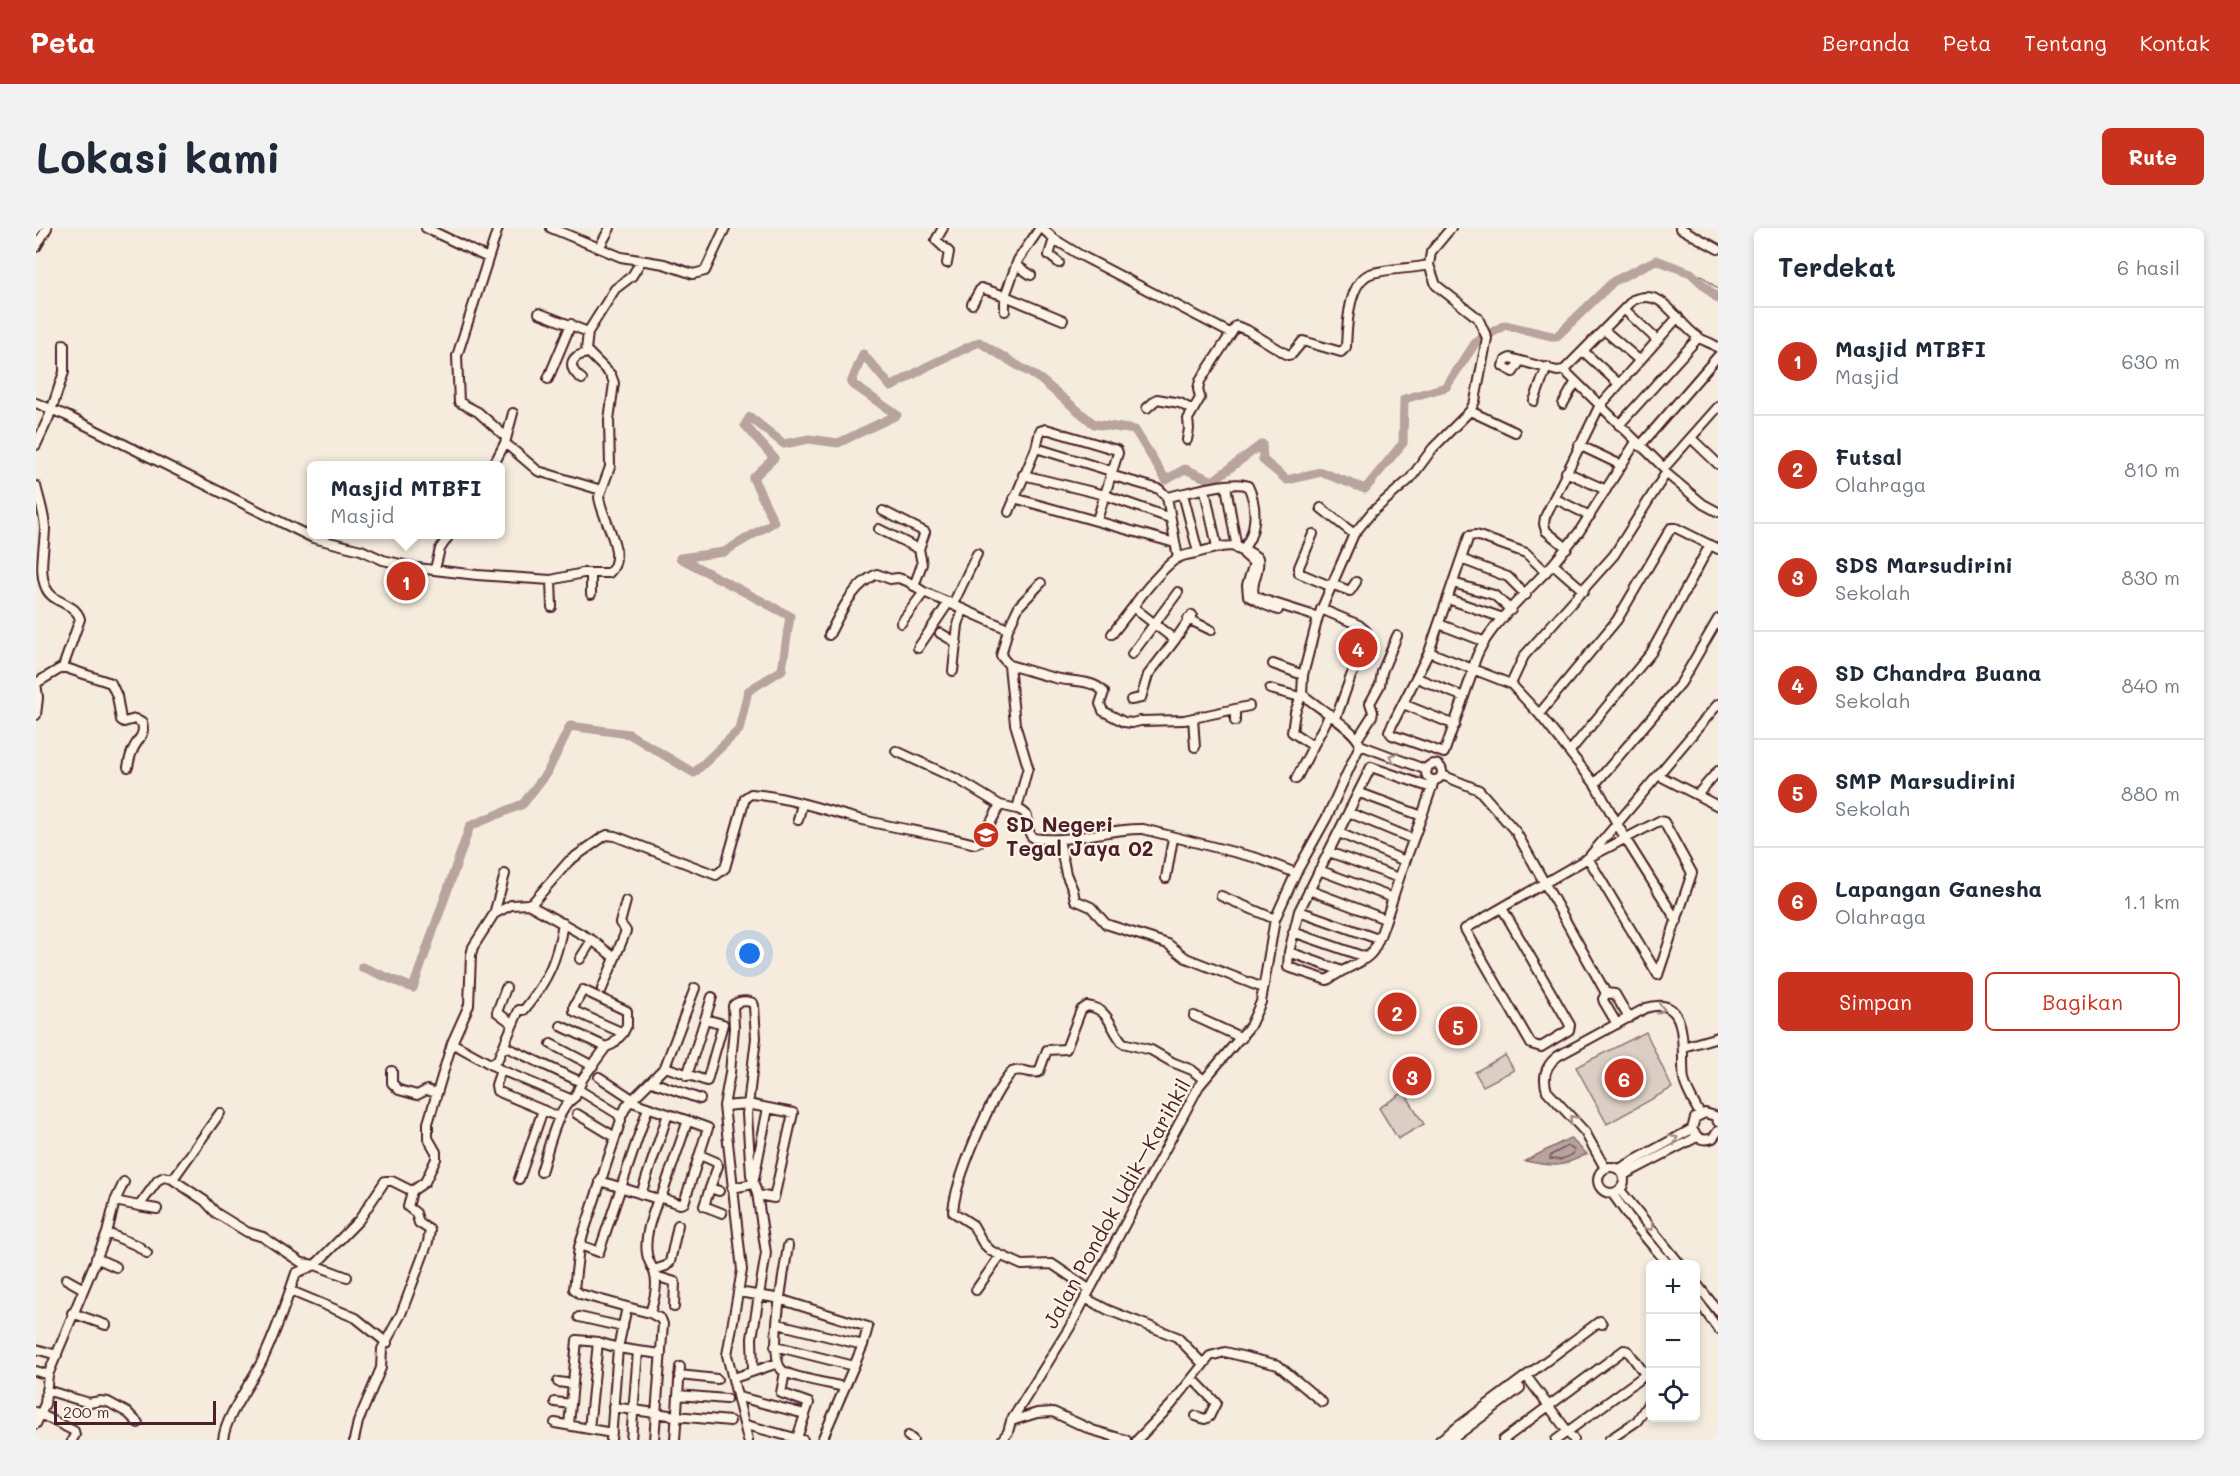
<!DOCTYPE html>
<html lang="id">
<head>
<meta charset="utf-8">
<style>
	:root { --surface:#fff; --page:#f2f2f3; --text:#1f2937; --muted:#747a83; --line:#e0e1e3; --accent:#c8321e }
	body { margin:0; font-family:Mali,sans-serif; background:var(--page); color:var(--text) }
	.controls { position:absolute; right:18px; bottom:18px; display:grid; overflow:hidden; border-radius:9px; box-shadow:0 3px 9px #0003 }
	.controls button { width:54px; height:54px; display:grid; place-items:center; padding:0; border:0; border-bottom:2px solid var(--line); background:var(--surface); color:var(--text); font:30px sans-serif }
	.scale { position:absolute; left:18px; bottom:15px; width:162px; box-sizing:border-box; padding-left:6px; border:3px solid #4a1f2b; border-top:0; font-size:16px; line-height:21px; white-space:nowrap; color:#4a1f2b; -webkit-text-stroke:4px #fcf5e5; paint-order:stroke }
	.you { position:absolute; left:714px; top:726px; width:21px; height:21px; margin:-15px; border:4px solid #fff; border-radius:50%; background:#1a73e8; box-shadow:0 0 0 9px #1a73e833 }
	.badge { display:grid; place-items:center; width:39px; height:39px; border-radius:50%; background:var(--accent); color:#fff; font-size:20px; font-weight:700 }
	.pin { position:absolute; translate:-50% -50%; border:3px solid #fff; box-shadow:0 2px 6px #0006 }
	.popup { position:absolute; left:271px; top:233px; width:198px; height:78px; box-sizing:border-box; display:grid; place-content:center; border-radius:9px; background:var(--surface); filter:drop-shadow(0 2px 4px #0005); font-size:20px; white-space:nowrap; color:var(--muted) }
	.popup b { font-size:22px; color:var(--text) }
	.popup::after { content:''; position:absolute; left:50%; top:100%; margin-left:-12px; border:12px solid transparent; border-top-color:var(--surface) }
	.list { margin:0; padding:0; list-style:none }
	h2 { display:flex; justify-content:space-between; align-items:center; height:78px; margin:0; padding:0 24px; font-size:26px }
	h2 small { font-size:20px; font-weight:400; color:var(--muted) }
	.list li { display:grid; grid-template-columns:39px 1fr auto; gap:18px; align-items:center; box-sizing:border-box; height:108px; padding:0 24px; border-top:2px solid var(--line) }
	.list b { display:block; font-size:22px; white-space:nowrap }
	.list p { margin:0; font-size:20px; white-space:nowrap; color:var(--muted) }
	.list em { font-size:20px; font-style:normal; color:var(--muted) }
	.actions { display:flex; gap:12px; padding:18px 24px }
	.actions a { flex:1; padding:14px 0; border:2px solid var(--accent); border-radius:9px; text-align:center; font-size:21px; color:var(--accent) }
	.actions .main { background:var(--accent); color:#fff }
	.icon { flex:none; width:33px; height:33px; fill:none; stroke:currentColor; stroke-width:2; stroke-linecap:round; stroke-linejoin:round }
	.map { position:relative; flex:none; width:1682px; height:1212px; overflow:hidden; border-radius:9px }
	header { display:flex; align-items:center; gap:36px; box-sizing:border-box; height:84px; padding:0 30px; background:var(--accent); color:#fff }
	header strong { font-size:28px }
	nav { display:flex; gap:33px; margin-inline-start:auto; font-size:21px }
	.intro { display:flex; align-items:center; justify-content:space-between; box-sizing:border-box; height:144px; padding:0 36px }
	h1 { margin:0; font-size:42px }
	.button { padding:15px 27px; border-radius:9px; background:var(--accent); color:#fff; font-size:21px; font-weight:700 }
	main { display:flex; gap:36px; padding:0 36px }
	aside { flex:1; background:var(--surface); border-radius:9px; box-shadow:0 3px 9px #0003 }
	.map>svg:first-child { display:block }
	.green { fill:#dbcec4; stroke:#927678; stroke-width:1.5 }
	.water { fill:#b8a39e; stroke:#8c6e70; stroke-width:1.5 }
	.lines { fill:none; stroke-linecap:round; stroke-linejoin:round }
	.shore { stroke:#765459; stroke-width:1.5 }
	.stream { stroke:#8c6e70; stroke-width:1.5 }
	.river { stroke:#b8a39e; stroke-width:9 }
	.minor-casing { stroke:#4a1f2b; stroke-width:12 }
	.minor { stroke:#fcf5e5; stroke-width:8 }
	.oneway { stroke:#a38a88 }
	.labels { text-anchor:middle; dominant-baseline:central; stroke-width:4.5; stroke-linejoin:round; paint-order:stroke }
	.poi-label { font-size:21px; font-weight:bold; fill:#4a1f2b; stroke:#fcf5e5; text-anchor:start }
	.street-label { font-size:21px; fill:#4a1f2b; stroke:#fcf5e5 }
</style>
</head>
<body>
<header>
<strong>Peta</strong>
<nav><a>Beranda</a><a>Peta</a><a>Tentang</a><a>Kontak</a></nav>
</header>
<div class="intro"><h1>Lokasi kami</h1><a class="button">Rute</a></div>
<main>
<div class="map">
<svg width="1682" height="1212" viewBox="0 0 1682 1212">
	<rect width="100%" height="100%" fill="#f5ecde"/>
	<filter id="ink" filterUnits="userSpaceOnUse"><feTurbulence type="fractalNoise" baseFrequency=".0167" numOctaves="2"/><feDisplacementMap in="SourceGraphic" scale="12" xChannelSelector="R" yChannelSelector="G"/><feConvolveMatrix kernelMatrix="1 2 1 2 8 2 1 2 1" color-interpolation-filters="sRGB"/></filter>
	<g filter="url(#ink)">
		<!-- green -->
		<path class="green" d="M1610,804l26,56 -65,36 -31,-57z
			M1469,827l9,15 -31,16 -8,-14z
			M1368,864l20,32 -26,15 -19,-31z"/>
		<!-- water -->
		<path class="water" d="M1534,910l17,16c-29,14 -31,13 -62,7z"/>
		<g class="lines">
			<!-- shore -->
			<path class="shore" d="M1532,918l6,4 -1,4 -13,6 -10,-1 1,-4z"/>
			<!-- stream -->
			<path class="stream" d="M1659,49l6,-2 17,14"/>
			<!-- river -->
			<path class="river" d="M326,739l51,21 57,-162 53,-22 25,-33 22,-45 59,8 65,39 45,-43 9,-39 34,-21 8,-54 -110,-58 44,-6 50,-30 -21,-44 21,-20 -29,-33 5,-8 34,27 25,-5 29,4 59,-28 -46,-32 12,-29 28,33 37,-21 51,-24 61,37 54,45 41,6 31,50 19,-11 28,12 49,-37 1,16 24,20 34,-8 44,17 38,-46 1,-44 42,-12 30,-45 29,-17 51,12 58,-56 42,-21 35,13 27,26"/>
			<defs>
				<path id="minor" d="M390,0l62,30
					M462,0l-41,128 2,46 19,10 28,25
					M515,0l70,29 43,7 29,10 12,-3 20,-43
					M907,0l-7,12 13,12 -2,11
					M1006,0l12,11 -5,16 10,8
					M1644,0l38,21
					M1018,11l26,16 150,78
					M0,19l11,-19
					M563,20l11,-20
					M980,37l15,10
					M936,76l9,-16 24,8 13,-36 22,-32
					M1588,81l33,31
					M969,83v-15l58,24
					M503,85l49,19
					M1568,102l35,30
					M1682,120c-6,-6 -14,-6 -20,-11 -22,-14 -34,-51 -65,-37l-69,70 100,98 54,-61
					M1547,123l35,32
					M1484,133l-7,11 -10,-6 3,-6 4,-2 47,13 7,-1
					M512,151l23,-55
					M546,151c-15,-11 -13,-23 6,-26
					M1498,173l13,-34
					M0,175l29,12 248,123 48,12 22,10 34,8 60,7 74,5 1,27
					M1527,176l12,-21
					M1111,180l10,-9 23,4 12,7
					M1434,183l45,21
					M477,185l-8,30 33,28 63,19
					M1583,197l79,-87
					M1655,210l27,26
					M1151,212l2,-11 -1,-10 12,-21 -2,-9 2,-8 36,-55 11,4 41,25 4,-1 11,-13 38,11 5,-5c1,-21 2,-68 27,-74 18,-5 38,-4 56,-8
					M0,217l13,-28 15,-45v-28
					M1543,217l42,20
					M1604,218l78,-90
					M1000,220l75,23
					M457,238l12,-23
					M1530,244l40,18
					M987,247l82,20 65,23
					M1074,247l49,14 8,8
					M0,258c3,13 8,27 9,41 0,19 -7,44 1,61 7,16 29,14 34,31l-17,48 -25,15
					M1190,258l11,63
					M1169,262l12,57
					M1147,266l15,58
					M978,270l161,45
					M1518,270l36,18
					M1285,280l33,26
					M847,283l42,21 -6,17 3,15 -8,22
					M973,284l27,-64 4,-17 6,-2 71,21 1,3 -21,67
					M843,301l40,20
					M1277,306l-14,33v6l31,13
					M1531,320l-21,-17 -2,-7 1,-7 54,-110 79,-90
					M1208,326l10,9 -7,22 1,11 17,9 13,5
					M1142,330l-11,-61c17,-3 66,-18 81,-11 10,21 9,49 -7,65
					M1517,336c-23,26 -78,73 -80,107l-29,82 -52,-18 -3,-4 40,-79 82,32 28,30 56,70 30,54 52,83
					M399,341l5,-20 10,-15
					M515,352l32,-7h26c20,-18 -8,-55 -10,-76l11,-30 -1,-47 5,-37 -3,-8 -25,-25 2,-18 27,-43 17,-13 9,-15
					M1417,355l41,12 17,15
					M1295,356l19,7 6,-9
					M1548,363l-31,-27 26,-32 57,-90
					M555,366v-21
					M1490,367l-18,-18 -47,-18 8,-23 7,-1 50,18 20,19
					M1412,371l55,19
					M917,376l24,-50
					M1285,381l38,16 7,6 -2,9 2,9 -15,27 -15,42
					M1156,387l-17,25 -42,-33c8,-12 33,-43 45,-49 5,-3 13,-4 18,-5 26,-7 40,-13 62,5 3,13 -8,24 -4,37l7,4 57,18
					M1152,391l23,11
					M865,395l23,-31
					M1403,396l44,17
					M972,401l11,-23 22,-23
					M904,405l17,10
					M1076,406l21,-27
					M793,407c12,-23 23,-50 48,-61l13,5 8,-1 9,3 17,11 84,37 -7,27 8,9 6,59 13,43 -11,42c19,6 5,18 16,29 37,6 74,-10 110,-9l114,29 39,15
					M882,420l31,-46
					M1393,424l32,-93
					M1096,426l46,-62
					M1237,436l30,11
					M973,437c15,4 30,9 46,13 16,4 37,1 49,14l-4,12 3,7 21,11 8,1 8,-2 44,-1 65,-14
					M27,439l48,16 6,13 4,24 3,2 11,-3 7,4c4,13 -6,17 -10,29 -2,4 -3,10 -4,15
					M917,443l5,-46 5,-16
					M1381,450l47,19
					M0,454l2,16 -2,17
					M1475,456l13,-28 90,-101 52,-82 37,31 15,8
					M1234,461l30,8
					M1266,466l-7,18 -3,20 21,14
					M1095,472l10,-2 7,-23 27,-35
					M1367,476l52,21
					M1503,486l78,-94 54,-92h5l42,21
					M1157,490l2,29
					M1199,493v-12
					M1322,510l14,-22 1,-4 -3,-9 10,-18 2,-13 15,-36
					M1324,517l67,25
					M860,523l63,29 41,25
					M1534,523l81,-98 59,-108
					M1390 544a8 8 0 1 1 16 0a8 8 0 1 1-16 0Z
					M1406,547l37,15 37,42 90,161 -3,6 1,3 13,22
					M1622,547l60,31
					M1260,551l34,-65
					M1559,556l86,-101 37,-64
					M1396,560l-61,-21 -72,144 -10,41 53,19c10,-5 25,-11 31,-20 10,-16 20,-56 27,-75 11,-32 24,-63 34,-96
					M1324,565l62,23
					M1661,567l21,-24
					M1314,585l63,26
					M762,592l4,-16
					M1303,605l66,28
					M1023,611l7,35 7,16 2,10 16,7 15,17 62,20 18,14 77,30
					M1293,624l70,26
					M1283,642l74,28
					M1130,650l7,-40
					M1273,662l76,29
					M1185,668l54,23
					M492,676l64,36 23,18 11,-27 -6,-8 6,-22
					M1466,680l68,117 -1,5 -28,17 -10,-3 -66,-115 123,-71 71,-37 5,1 28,51 -34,102
					M1263,683l79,28
					M458,686l11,-40
					M1257,704l72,25
					M1253,724l-1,15 39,13 15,-9
					M544,731l12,-19
					M1622,747l-70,-117 130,-154
					M470,760l-9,24 16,12
					M566,761l13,-31
					M1570,765l9,1 14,24
					M1158,788l48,22
					M525,798l45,21
					M416,815l49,27 69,29
					M515,816l42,22
					M468,818l77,36
					M1647,819l35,-10
					M455,837l7,-6 21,-49h5c24,-30 33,-50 39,-87
					M629,839l42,14 16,-57 -18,-5
					M465,842l-5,15 1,6 62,26
					M356,843v12l7,7 18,5 10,-5 9,3
					M651,848l25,-79
					M563,849l35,23
					M616,854l48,17
					M596,874l54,18 1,3 -26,75
					M688,878l24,-2 45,9 -19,85 -16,-3
					M541,886l38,23
					M585,889l6,-12 38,-38 30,-79
					M1682,894l-3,-6 -10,-3 -10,5 -3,11c5,9 10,13 21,9l5,-7
					M664,927l16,7 2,4 -8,22 9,3
					M1562 952a13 13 0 1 1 26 0a13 13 0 1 1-26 0Z
					M1569,940l-20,-36 -38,-41c-5,-15 -1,-26 11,-35l88,-48c47,-15 34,48 38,72 3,12 10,23 16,34
					M1583,941l73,-40
					M505,944c7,-21 16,-65 34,-75l8,-19 23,-31 7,-3 10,-11 4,-8v-14l-44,-21 -9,16v5l49,22
					M1588,947l73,-38
					M136,951l33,22 11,12 31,19 16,5 39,26 13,2 32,12
					M483,951l24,-69
					M564,953l58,18
					M674,960l-6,18 18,7
					M696,960l21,-4 15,-76
					M1584,962l60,74
					M376,963l13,-9 11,-23v-7l-8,-14v-15l24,-80 17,-38 2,-50 2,-8 21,-33 17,-9 17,-1 6,-3 35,-40 34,-24 4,-2 8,1 101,39 9,-7 20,-70 6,-4c38,3 75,17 112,26 37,9 75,14 112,24l6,-3 19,-36 17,4
					M1576,965l22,31 34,40
					M605,966l27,-80
					M79,973l24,5 19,-26 6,-3 9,2 47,-66
					M103,978l18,3
					M71,1005l31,13 9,7
					M544,1017l19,7 49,-144
					M752,1018c-3,22 -21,110 -6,124 7,7 50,14 62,17
					M60,1030l20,9
					M618,1042l12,-4 4,-4 8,-37
					M619,1048l20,6 -1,25
					M30,1051l16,9
					M1660,1055l22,28
					M1053,1061l-37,-25 -30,1 -31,-14 -8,-8 -10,-18 -20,-13c2,-31 38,-118 59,-140 11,-5 18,3 27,0l8,-22 19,-1 15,-39 6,-4c23,3 23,22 36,37l28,7 21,12 20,8 12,10
					M940,1062l24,-34
					M255,1063l65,27 31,25
					M702,1064l38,6 92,29 -5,18 -41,95
					M1049,1070l23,12 69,27 26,27
					M1660,1070l22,31
					M591,1079l23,6
					M36,1085l34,12
					M543,1089l44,10
					M742,1096l85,21
					M739,1118l79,20
					M0,1121l21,6
					M602,1123l23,3
					M0,1143l12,4
					M749,1144l-4,21 28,10 -12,35
					M643,1147l38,4
					M1491,1149l47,63
					M698,1150l44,-15
					M1157,1151l23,24 -7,14 -4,2 -9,-3
					M522,1154l15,2
					M10,1162l43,13 11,-2 8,1 20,11 10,10
					M642,1167l48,4
					M703,1169l66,17
					M519,1174l16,2
					M577,1179l63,9 54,5
					M0,1184l38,19 1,4 -3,5
					M975,1193l26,-8 16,-1 39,18 34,10
					M519,1195l57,10
					M0,1196l9,-20 3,-29 59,-142 8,-32 9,-19
					M533,1197l8,-85 21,2 20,6 9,-41 -47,-13 -6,-5 5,-42 42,-127 -3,-6 -39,-24
					M710,1197l57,15
					M553,1201l9,-87
					M872,1208l5,4
					M187,1212c2,-23 28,-57 39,-79 14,-29 24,-58 34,-88l19,-8 44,-45 26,-39h7l20,10
					M318,1212l4,-18 23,-54 1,-19 19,-35 27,-72 2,-12 -11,-7 -3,-10 -8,-6 4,-16
					M575,1212l7,-92 20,3 -7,89
					M618,1212l9,-116 -2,-5 -11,-6c4,-12 9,-29 4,-41 -2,-6 -6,-11 -7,-18 -3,-18 5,-38 11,-55l3,-1 19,6 4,-1 24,-75 -22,-8
					M639,1212l5,-73
					M712,1212l-21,-85 15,-85 -18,-164 6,-33 4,-45 -1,-22c4,-5 13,-6 20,-3l1,3 2,32 -9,76 4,61 6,18 9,60 -14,85 1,32
					M966,1212l6,-8 3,-11 59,-94 129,-241 51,-60 11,-24 14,-83 21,-46 31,-56 33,-72c-3,-15 -45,-39 -58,-51l1,-19 15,-58 36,-83 18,-22 38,-33 23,-31 37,-37 5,-10 12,-63 -9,-20 -42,-33 -7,-20 2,-13 20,-24
					M1101,1212l34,-35 39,-49 15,-4 53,13 44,37
					M1404,1212l160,-119 2,3
					M1415,1212l69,-52
					M1467,1212l121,-90 4,1 22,30
					M1520,1212l89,-65
					M1573,1212l28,-19 13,-20"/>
			</defs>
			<!-- minor casing -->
			<use href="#minor" class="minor-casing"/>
			<!-- minor -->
			<use href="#minor" class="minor"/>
		</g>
		<!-- one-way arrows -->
		<defs><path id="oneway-chevron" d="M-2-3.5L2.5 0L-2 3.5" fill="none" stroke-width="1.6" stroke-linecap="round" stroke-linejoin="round" transform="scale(1.5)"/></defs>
		<g class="oneway">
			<use href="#oneway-chevron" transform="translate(1357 529) rotate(-160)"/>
			<use href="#oneway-chevron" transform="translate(1625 781) rotate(12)"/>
			<use href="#oneway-chevron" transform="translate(1537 891) rotate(-132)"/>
			<use href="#oneway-chevron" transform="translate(1638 911) rotate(-29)"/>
			<use href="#oneway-chevron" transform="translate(1614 999) rotate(50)"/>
		</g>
	</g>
	<!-- icons -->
	<defs>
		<symbol id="school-disc" viewBox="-11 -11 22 22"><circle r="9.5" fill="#c8321e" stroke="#fcf5e5"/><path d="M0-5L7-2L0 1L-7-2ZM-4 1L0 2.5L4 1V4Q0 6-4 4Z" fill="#fff"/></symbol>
	</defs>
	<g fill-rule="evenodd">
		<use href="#school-disc" x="935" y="592" width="30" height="30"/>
	</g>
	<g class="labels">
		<!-- poi labels -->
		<g class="poi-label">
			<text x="970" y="595">SD Negeri<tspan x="970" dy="24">Tegal Jaya 02</tspan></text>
		</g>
		<!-- street labels -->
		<g class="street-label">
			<text transform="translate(1080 975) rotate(-61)">Jalan Pondok Udik–Karihkil</text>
		</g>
	</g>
</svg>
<div class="controls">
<button>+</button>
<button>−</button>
<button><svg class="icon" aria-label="locate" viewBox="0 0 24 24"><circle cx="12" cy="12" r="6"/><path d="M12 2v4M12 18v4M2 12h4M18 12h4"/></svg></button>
</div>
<div class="scale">200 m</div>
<div class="you"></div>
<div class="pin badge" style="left:370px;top:353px">1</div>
<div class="popup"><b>Masjid MTBFI</b>Masjid</div>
<div class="pin badge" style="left:1361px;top:784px">2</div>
<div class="pin badge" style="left:1376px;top:848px">3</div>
<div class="pin badge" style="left:1322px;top:420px">4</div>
<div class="pin badge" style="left:1422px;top:798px">5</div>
<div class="pin badge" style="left:1588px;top:850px">6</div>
</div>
<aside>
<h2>Terdekat<small>6 hasil</small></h2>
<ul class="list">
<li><span class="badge">1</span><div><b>Masjid MTBFI</b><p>Masjid</p></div><em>630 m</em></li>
<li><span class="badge">2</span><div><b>Futsal</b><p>Olahraga</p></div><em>810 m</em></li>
<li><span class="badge">3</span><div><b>SDS Marsudirini</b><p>Sekolah</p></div><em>830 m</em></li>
<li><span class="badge">4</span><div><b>SD Chandra Buana</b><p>Sekolah</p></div><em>840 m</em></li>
<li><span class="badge">5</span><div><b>SMP Marsudirini</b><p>Sekolah</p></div><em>880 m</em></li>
<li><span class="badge">6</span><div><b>Lapangan Ganesha</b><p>Olahraga</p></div><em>1.1 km</em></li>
</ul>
<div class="actions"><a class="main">Simpan</a><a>Bagikan</a></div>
</aside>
</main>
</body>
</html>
